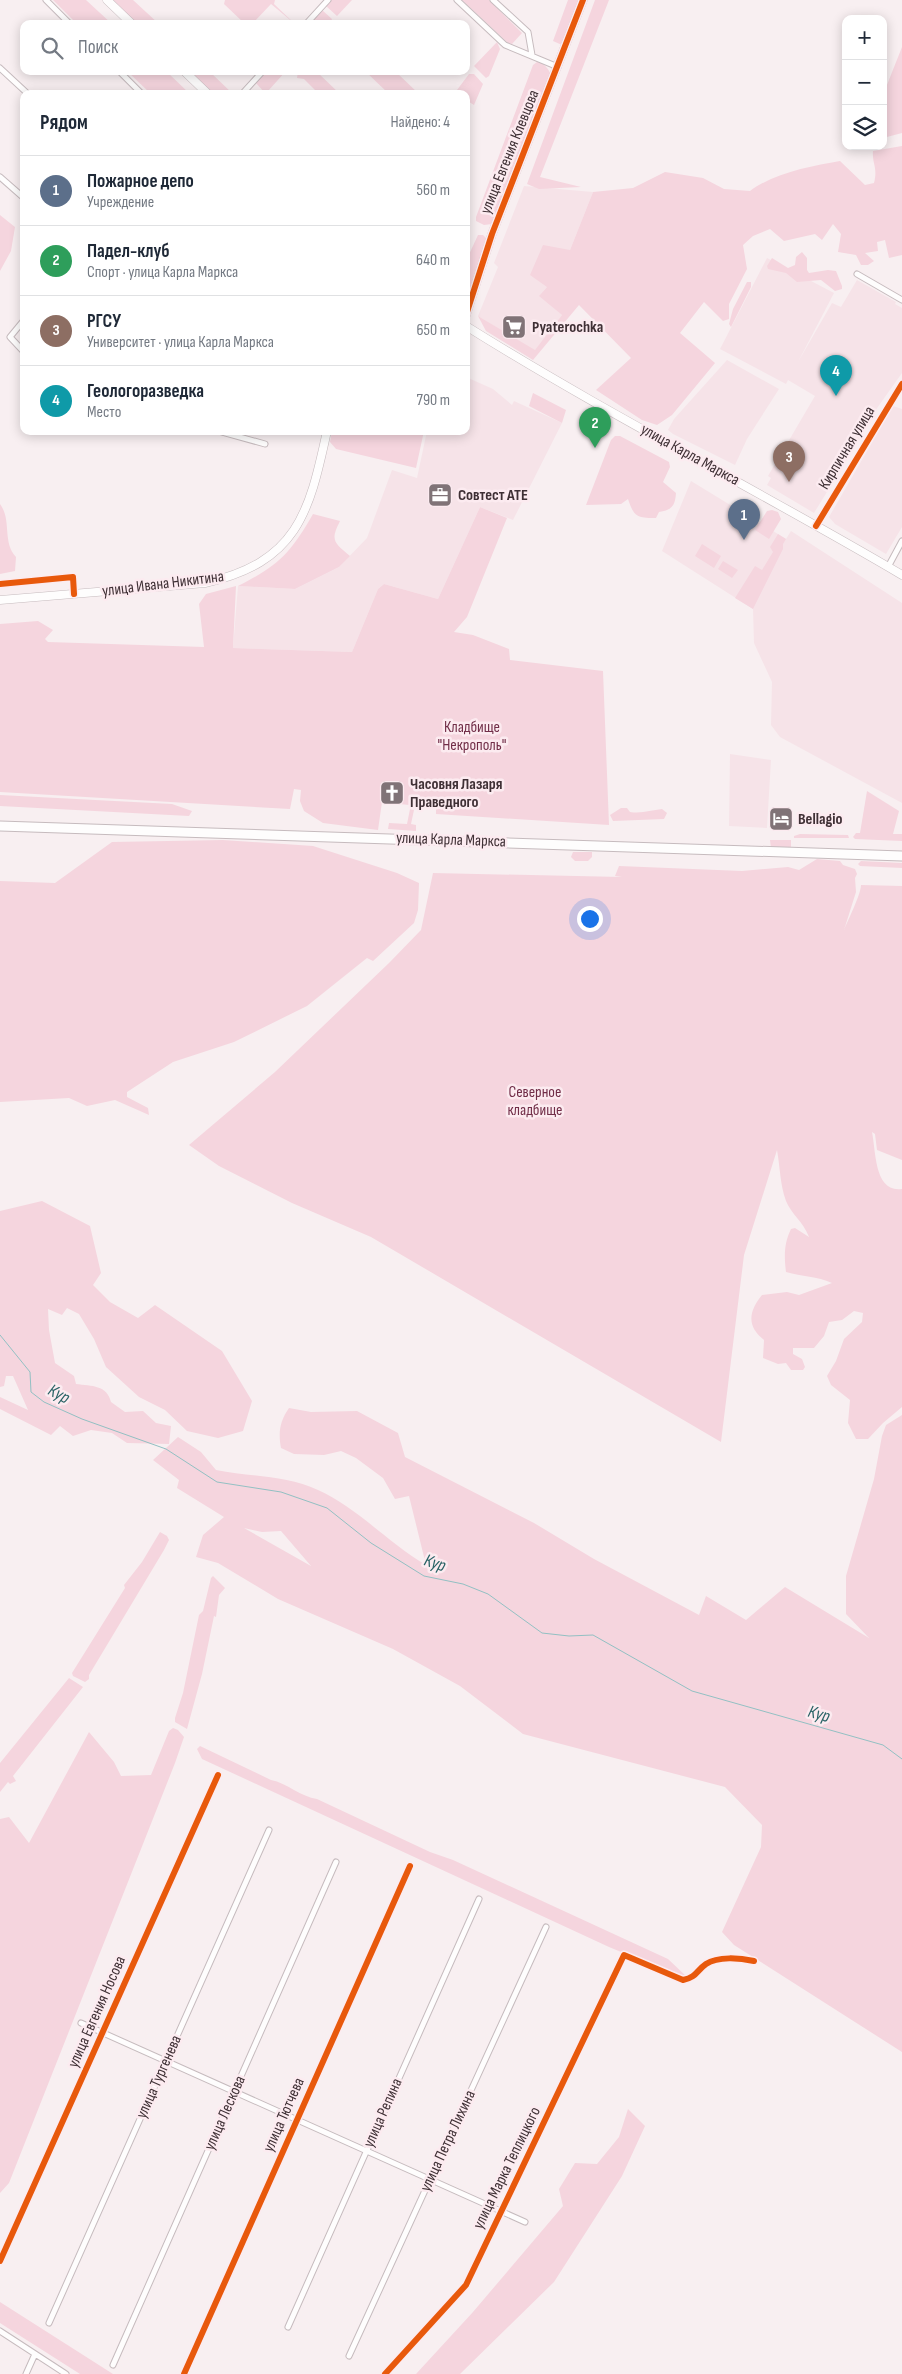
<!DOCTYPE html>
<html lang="ru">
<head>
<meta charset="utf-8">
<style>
	:root { --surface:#fff; --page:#f2f2f3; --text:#1f2937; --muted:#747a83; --line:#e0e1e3; --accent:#1a73e8 }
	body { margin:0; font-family:"Sofia Sans Condensed",sans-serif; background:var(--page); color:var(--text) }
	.controls { position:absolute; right:15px; top:15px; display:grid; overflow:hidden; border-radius:10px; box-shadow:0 2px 12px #0003 }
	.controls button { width:45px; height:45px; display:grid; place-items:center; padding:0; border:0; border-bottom:1px solid var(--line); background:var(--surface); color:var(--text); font:25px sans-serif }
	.you { position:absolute; left:589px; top:918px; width:18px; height:18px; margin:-12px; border:4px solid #fff; border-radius:50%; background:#1a73e8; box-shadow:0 0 0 8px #1a73e833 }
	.badge { display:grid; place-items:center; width:32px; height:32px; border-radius:50%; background:var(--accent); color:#fff; font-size:16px; font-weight:700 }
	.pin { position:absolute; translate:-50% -41px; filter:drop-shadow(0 1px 2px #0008) }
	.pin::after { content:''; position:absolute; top:26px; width:18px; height:15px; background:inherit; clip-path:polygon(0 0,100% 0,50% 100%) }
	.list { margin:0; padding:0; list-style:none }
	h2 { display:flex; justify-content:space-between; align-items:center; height:65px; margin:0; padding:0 20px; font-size:21px }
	h2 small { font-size:16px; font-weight:400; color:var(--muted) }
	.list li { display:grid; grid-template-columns:32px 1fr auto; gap:15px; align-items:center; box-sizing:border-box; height:70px; padding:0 20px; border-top:1px solid var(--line) }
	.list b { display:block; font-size:19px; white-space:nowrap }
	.list p { margin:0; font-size:16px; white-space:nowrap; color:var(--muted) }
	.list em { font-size:16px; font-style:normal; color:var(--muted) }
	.icon { flex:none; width:28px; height:28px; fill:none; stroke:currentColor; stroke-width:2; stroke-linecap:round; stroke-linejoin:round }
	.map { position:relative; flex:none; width:902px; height:2374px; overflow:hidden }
	.search { position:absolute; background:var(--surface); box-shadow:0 2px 12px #0003; left:20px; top:20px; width:450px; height:55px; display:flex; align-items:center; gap:12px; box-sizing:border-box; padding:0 18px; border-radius:10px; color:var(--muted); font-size:19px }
	.panel { position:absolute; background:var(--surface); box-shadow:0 2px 12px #0003; left:20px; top:90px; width:450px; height:345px; border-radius:10px }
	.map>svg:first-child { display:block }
	.built { fill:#f6e3e8 }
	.green { fill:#f5d5de; fill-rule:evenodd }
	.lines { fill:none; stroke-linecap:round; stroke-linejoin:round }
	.stream { stroke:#92c0c3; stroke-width:1 }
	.street-casing { stroke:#c6bbbe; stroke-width:7 }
	.secondary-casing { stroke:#c6bbbe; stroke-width:9 }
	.primary-casing { stroke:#c6bbbe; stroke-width:11 }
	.street { stroke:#fefdfd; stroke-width:5 }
	.secondary { stroke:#fefdfd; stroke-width:8 }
	.primary { stroke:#fefdfd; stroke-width:9 }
	.cycleway-casing { stroke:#fcebf0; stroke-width:9 }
	.cycleway { stroke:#e8590c; stroke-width:6 }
	.labels { text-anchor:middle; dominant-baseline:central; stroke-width:5; stroke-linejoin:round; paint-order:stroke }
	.street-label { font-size:16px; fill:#3f3035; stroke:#fcebf0 }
	.poi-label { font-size:16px; font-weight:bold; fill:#3f3035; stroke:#fcebf0; text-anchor:start }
	.park-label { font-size:16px; fill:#712e48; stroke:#fcebf0 }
	.water-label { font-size:18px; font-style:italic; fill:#286265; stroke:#fcebf0 }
</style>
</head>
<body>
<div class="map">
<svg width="902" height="2374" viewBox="0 0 902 2374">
	<rect width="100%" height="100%" fill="#f8eff1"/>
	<!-- built -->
	<path class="built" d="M524,186l69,6 -23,58 -23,37 -7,8 22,20 -27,36 -57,-35 20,-49 -4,-4z
		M767,258l67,35 -36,69 34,-59 9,4 16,-27 39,22 -1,2 7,4v65l-37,52 -1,7 -50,81 -47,-28 4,-7 -3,-2 47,-80 -27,-16 -2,4 -66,-35z
		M727,360l52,29 -32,50 -12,26 -62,-31 -5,-4 6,-11z
		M466,377l27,12 19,16 2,-4 48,22 -49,97 -33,-13 -42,92 -54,-15 -6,5 -26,63 -119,-4 5,-62 57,3 44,-22 28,-29 25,-68 25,8 10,-47h39z
		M893,406l9,3v118l-16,27 -51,-30 -6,-7z
		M691,481l95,58 5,-8 111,72v200l-122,-66 -9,-12 1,-43 -18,-39 -1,-34 -91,-58z
		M730,754l41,6 -4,68 -38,-2z"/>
	<!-- green -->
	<path class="green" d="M53,0h33l26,24h-35z
		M112,0h21l26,24h-22z
		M225,0h50l-1,4 21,20 -24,-20 -19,20h-7l-21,-20z
		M331,0h21l-15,16 -11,-10z
		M462,0h27l33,33 -10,11 -4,-1z
		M568,0h11l-17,45 -9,-4z
		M595,0h14l-69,177 41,10 -42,2 -12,-5z
		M322,10l10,9 -2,5h-22z
		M497,42l3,7 -11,27 -3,2 -12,-12z
		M902,47v86l-19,5v-43z
		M537,62c6,0 12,7 14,13l-59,149 -8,1 -8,-4v-4l57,-152z
		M127,71h39l24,23h-39z
		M189,71h20l24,23h-20z
		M266,71h20l-18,20 -4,1 -8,-9z
		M298,71h18l24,23h-21l-15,-15 -7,-1z
		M365,71h30l24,23h-30z
		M469,74h5l9,10 -9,21 -8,-5v-6h-12z
		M902,146v109l-13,3 -4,-18 -8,2 1,9 -13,2 9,8 -6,4h-7l-5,-10 -18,-3 3,-18 -8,-10 -11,16 -7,-6 -31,7 -14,-12 -17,7 -10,9 4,24 -18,35v15l-6,2 -19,-19 -24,31 35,30 -43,52 -15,10 -15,-5 -46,-30 35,-32 -52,-53 -46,55 -47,-29 -8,-15 57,34 27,-35 -23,-19 8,-9 -17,-12 13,-30 27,5 23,-58 40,-4 32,-16 38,6 21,11 26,2c24,-18 61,-25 90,-30l25,24 9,-2c4,-16 -2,-19 -1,-32z
		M0,215l15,12 -4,24 -11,20z
		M478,235h5l4,4 -21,61v-39z
		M802,252l5,6v12l2,3 19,-3 8,1 6,15v3l-7,2 -14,-11 -24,2 -11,-9 -18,-4 -1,-3 5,-8 16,10 7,-3 1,-8z
		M747,282h4v5l-20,40 -2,-3 4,-15z
		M533,393l33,17 -4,13 -33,-17z
		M332,431h92l-8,37 -80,-19 -6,-7z
		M615,436h5l49,26 1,5 -7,15 13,11c-1,13 -4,17 -17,19l-3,6c-19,0 -22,-1 -28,-19l-7,5 -35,1 25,-65z
		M0,504c12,16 2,38 16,53l-1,14 -15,3z
		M480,507l27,11 -40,99 -13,15 19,3 36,14 1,11 93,11 6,154 -173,-11v-6l-54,-6 -4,28 -55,-7 -19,-12 -4,-10 1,-11 -7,-1 -4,20 -290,-17v-168l38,-3 15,9 -8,9 3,3 156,5 -5,-43 7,-10 30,-8 -3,62 119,4 26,-63 6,-5 54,15z
		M772,510l6,2 3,7 -12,20 -14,-9 12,-19z
		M313,514l27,7c-10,20 -6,21 10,35l-11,11 -44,22 -57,-3c41,-21 52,-32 75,-72z
		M778,534l8,5 -3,5v5l-30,60 -18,-11 20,-32 7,4 11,-18 -3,-5z
		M702,544l19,12 -7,12 -19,-12z
		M723,561l15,9 -6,8 -14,-9z
		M867,791l32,20 -6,23h9v7l-47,-2 -2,-2 3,-4h4z
		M0,795l172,9 20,7 -3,5 -189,-10z
		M621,808h6l3,4c12,2 21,-2 32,-3l5,4 -3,6 -51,2 -3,-6z
		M410,809l4,1 -3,14 5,1v6l-28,-2 1,-6 18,1z
		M800,834l48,1 1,3h-55v-2z
		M223,840l90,6 84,27 22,10 -1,27 -4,13 -41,38 -6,-3 -60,48 -73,36 -61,20 -46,30v5l21,11 1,7 -34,-15 -28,6 -18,-8 -69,4v-221l55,2 57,-41z
		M770,840h21v9l-20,-1z
		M573,852h19v5l-4,4h-13l-4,-4z
		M817,859l23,2 3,4 12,4 2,5 -2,4 1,14 -12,38c4,-10 17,-36 17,-45l41,1v274l-25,-10 -2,-16 -3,-2c4,19 2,61 30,57v218l-19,16 -15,16h-12l-8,-16 2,-23 -19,-15 -4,-9 9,-15 8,-22 18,-17 1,-9 -9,-2 -12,9 -13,2 -5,14 -10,12h-21v6l9,5 3,8 -2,3h-12l-5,-7 -8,1 -15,-6 1,-18c-18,-14 -15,-29 -2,-45l25,-3 12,3 33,-12c-15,-7 -30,-6 -46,-11 -2,-16 -2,-29 5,-43l4,-1 14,9c-6,-16 -18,-23 -23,-36 -6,-16 -6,-35 -9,-51l-33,105 -23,187 -350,-205 -79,-34 -73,-37 -30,-21 86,-73 114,-109 32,-33 12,-57 189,4 -7,-1 4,-10 123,5 46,-4 11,3z
		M861,861l41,2v5l-42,-2 -2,-2z
		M42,1201l48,25 11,47 -8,12 17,17 28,16 17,-13 67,46 30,50 -9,30 -25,7 -31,-7 -22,-21 -26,-13 -33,-30 -12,-28 -15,-25 -12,-6 -5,7 -14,-6 1,21 6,33 19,13 2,8c16,2 31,1 35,18l14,10 18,-1 13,12 15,3 -2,18 -42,-1 -15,-10 -21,-3 -18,6 -13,-10 -9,9 -51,-26v-12l28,13 -15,-34h-7l-2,10 -4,1v-176z
		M289,1408l22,4 46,-1 41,22 7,24 129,66 60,36 105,56 7,-19 40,24 39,-33 84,51 -23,-24v-38l28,-97 8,-43 4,-11 16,-10v637l-168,-107 -12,-13 39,-85 1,-22 -37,-38 -202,-53 -63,-48 -67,-37 -115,-50 -60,-36 -22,-6 7,-22 21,-18 -47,-29 2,-8 -26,-20 25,-23 23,15 15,18c34,7 70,5 102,20 40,18 70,53 108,75l-17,-69 -14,3 -12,-21 -27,-20 -15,-7 -17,4 -30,-1 -13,-6c-3,-16 -1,-27 8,-40zM244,1528l18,4 19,-1 30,35z
		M160,1532l7,4 2,4 -5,10 -75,125v4l-4,3 -12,-6 -1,-3 53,-85 -1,-3 18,-23z
		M213,1576l12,12 -6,7 -3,22 -2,-1 -12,58 -15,55 -12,-7v-4l8,-25 16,-78 4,-4 8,-33z
		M69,1678l14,9 -70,89 3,5 -6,3 -2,-2 -8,10v-29z
		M173,1728l5,2 6,7 -9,26 -166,420 -9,10v-374l9,-2 20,26 60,-111 25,30 7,14 30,-1 18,-44z
		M200,1746l71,34c16,3 30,17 46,19l113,53 23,8 215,99 18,17 -2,2 -75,-31 -407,-188 -5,-10z
		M628,2109l17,17 -23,50 -68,106 -94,92h-44l57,-62 90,-106 -4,-17 16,-26 22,1 22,-27z
		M0,2302l113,72h-33l-80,-51z"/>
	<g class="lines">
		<!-- stream -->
		<path class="stream" d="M0,1335l30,37 1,20 13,10 38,17 84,30 51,33 64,10 46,16 44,35 53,33 39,8 25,10 54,39 27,3 24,-1 99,56 191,54 19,14"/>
		<defs>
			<path id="street" d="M46,0l24,24
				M457,0l48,45 53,22
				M493,0l35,32 4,23
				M306,24l22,-24
				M0,68l28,26
				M119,71l23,23
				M242,94l21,-23
				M0,177l24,21
				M857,274l45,26
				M24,320l-14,17 14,15
				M218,431l47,13
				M816,526l86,-142
				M888,567l14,-26
				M0,584l73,-7 1,17
				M81,2023l444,199
				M0,2261l218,-486
				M49,2323l220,-493
				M288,2327l191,-428
				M0,2331l66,43
				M349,2356l197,-429
				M113,2365l223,-503
				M26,2374l9,-20
				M184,2374l226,-508
				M385,2374l81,-89 158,-330 59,25c14,-3 13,-9 23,-16 12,-8 34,-6 48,-3"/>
			<path id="secondary" d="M107,0l25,24
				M184,71l24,23
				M466,315l26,-81 91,-234
				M466,326c142,89 292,164 436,249
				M0,600l205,-17c92,-21 104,-69 122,-152"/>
			<path id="primary" d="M0,826l902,30"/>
		</defs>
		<!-- street casing -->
		<use href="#street" class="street-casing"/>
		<!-- secondary casing -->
		<use href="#secondary" class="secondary-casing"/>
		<!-- primary casing -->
		<use href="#primary" class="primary-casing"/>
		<!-- street -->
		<use href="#street" class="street"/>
		<!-- secondary -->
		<use href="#secondary" class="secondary"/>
		<!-- primary -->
		<use href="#primary" class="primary"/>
		<defs>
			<path id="cycleway" d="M466,315l26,-81 91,-234
				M816,526l86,-142
				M0,584l73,-7 1,17
				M0,2261l218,-486
				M184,2374l226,-508
				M385,2374l81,-89 158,-330 59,25c14,-3 13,-9 23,-16 12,-8 34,-6 48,-3"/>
		</defs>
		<!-- cycleway casing -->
		<use href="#cycleway" class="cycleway-casing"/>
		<!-- cycleway -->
		<use href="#cycleway" class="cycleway"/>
	</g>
	<!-- icons -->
	<defs>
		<symbol id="supermarket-square" viewBox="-11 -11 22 22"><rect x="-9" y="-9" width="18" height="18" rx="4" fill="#807377" stroke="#fcebf0"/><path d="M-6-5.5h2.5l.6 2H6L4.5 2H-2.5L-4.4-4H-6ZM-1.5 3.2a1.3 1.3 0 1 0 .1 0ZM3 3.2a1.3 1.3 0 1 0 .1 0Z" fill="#fff"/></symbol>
		<symbol id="office-square" viewBox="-11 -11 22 22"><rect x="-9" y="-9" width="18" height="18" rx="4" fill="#807377" stroke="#fcebf0"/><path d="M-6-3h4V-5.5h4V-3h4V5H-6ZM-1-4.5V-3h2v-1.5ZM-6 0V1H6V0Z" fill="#fff"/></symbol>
		<symbol id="church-square" viewBox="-11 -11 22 22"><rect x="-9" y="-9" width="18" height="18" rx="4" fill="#807377" stroke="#fcebf0"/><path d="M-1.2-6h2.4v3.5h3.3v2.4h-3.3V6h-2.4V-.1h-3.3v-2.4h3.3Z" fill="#fff"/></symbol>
		<symbol id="hotel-square" viewBox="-11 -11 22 22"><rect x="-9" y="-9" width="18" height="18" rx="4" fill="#807377" stroke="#fcebf0"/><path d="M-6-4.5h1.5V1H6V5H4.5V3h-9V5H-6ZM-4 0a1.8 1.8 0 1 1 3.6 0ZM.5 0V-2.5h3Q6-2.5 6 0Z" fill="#fff"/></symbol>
	</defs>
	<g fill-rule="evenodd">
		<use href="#supermarket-square" x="500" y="313" width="28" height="28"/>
		<use href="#office-square" x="426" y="481" width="28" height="28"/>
		<use href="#church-square" x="378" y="779" width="28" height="28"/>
		<use href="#hotel-square" x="767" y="805" width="28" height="28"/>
	</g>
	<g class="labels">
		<!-- street labels -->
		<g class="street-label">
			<text transform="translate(510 152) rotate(-68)">улица Евгения Клевцова</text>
			<text transform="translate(847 448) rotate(-59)">Кирпичная улица</text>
			<text transform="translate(690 455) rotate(29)">улица Карла Маркса</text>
			<text transform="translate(163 584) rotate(-7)">улица Ивана Никитина</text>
			<text transform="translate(451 840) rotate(2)">улица Карла Маркса</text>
			<text transform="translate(97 2012) rotate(-66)">улица Евгения Носова</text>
			<text transform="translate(159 2077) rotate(-66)">улица Тургенева</text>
			<text transform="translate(225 2113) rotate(-66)">улица Лескова</text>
			<text transform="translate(383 2113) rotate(-66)">улица Репина</text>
			<text transform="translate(284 2115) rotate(-66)">улица Тютчева</text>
			<text transform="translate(448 2141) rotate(-65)">улица Петра Лихина</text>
			<text transform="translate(507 2168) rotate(-64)">улица Марка Теплицкого</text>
		</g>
		<!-- poi labels -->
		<g class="poi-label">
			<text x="532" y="327">Pyaterochka</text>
			<text x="458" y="495">Совтест АТЕ</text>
			<text x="410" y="784">Часовня Лазаря<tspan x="410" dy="18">Праведного</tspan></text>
			<text x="798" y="819">Bellagio</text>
		</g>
		<!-- park labels -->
		<g class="park-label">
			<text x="472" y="727">Кладбище<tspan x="472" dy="18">"Некрополь"</tspan></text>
			<text x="535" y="1092">Северное<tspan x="535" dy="18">кладбище</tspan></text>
		</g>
		<!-- water labels -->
		<g class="water-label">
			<text transform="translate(59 1394) rotate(28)">Кур</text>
			<text transform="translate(435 1563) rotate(19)">Кур</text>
			<text transform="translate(819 1714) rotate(16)">Кур</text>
		</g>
	</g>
</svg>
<div class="controls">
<button>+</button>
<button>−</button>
<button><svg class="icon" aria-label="layers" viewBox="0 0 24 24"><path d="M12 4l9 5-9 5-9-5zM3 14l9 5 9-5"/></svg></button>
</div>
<div class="you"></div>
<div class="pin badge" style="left:744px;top:540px;background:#5c6f8a">1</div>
<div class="pin badge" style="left:595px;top:448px;background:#2e9e5b">2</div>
<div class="pin badge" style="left:789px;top:482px;background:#8d6e63">3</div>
<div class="pin badge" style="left:836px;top:396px;background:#0f9aa8">4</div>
<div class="search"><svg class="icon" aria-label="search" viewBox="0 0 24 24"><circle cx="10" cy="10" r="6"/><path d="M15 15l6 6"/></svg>Поиск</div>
<section class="panel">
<h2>Рядом<small>Найдено: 4</small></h2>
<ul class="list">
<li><span class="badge" style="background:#5c6f8a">1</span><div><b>Пожарное депо</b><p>Учреждение</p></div><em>560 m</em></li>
<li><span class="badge" style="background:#2e9e5b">2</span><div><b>Падел-клуб</b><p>Спорт · улица Карла Маркса</p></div><em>640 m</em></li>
<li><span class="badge" style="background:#8d6e63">3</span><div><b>РГСУ</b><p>Университет · улица Карла Маркса</p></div><em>650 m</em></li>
<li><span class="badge" style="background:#0f9aa8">4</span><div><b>Геологоразведка</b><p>Место</p></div><em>790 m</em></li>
</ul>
</section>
</div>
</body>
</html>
